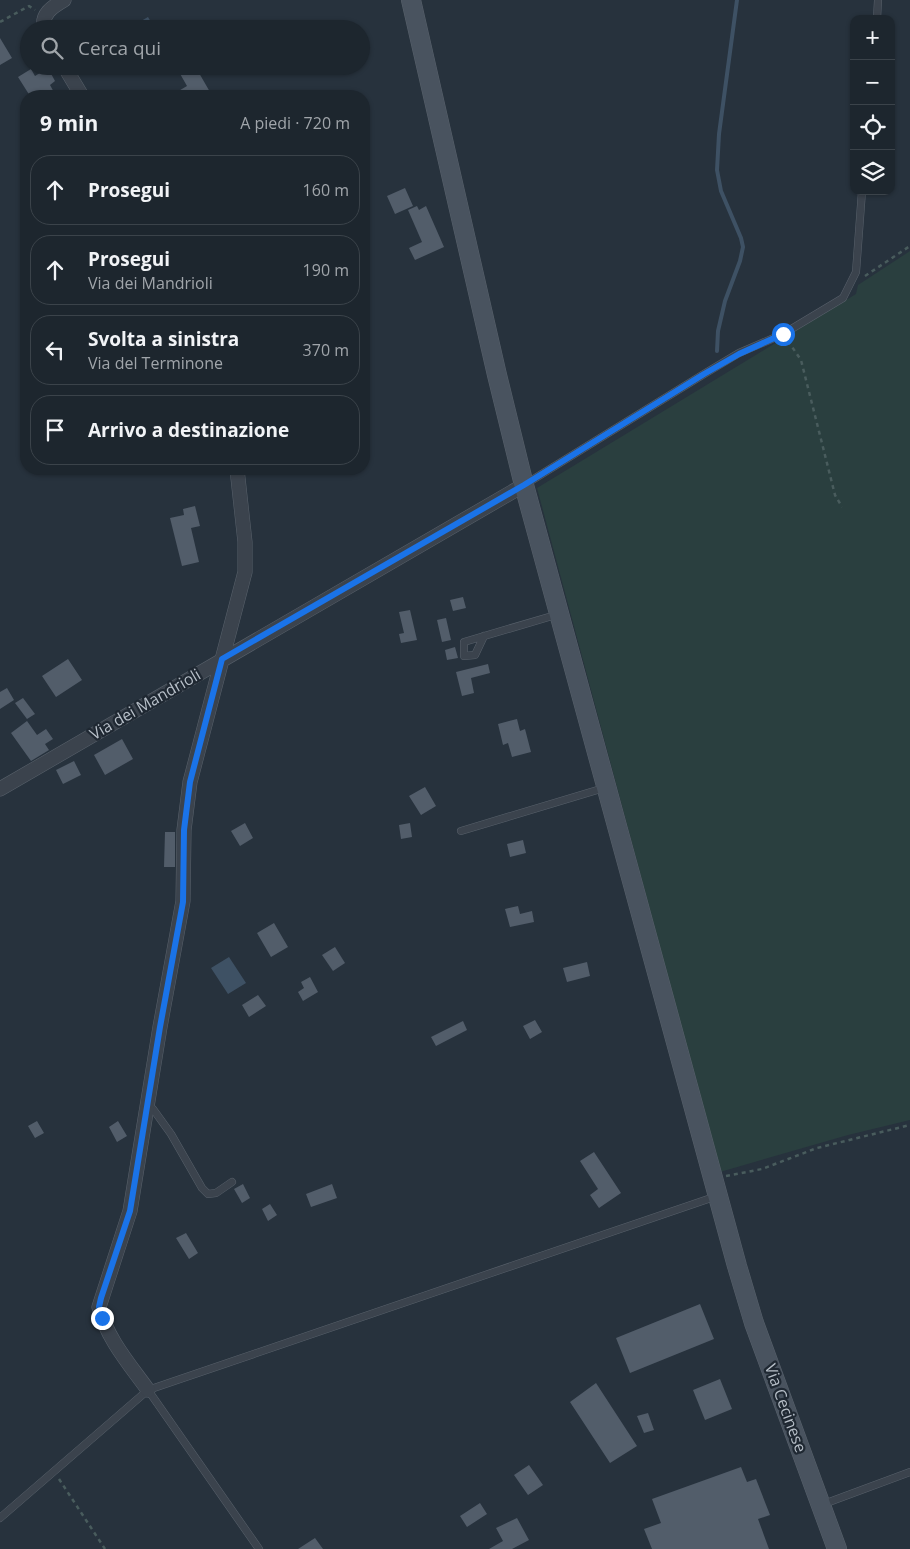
<!DOCTYPE html>
<html lang="it">
<head>
<meta charset="utf-8">
<style>
	:root { --surface:#1d262e; --page:#252e36; --text:#f1f3f6; --muted:#a0a5aa; --line:#3b434a }
	body { margin:0; font-family:"Open Sans",sans-serif; background:var(--page); color:var(--text) }
	.controls { position:absolute; right:15px; top:15px; display:grid; overflow:hidden; border-radius:10px; box-shadow:0 1px 4px #0004 }
	.controls button { width:45px; height:45px; display:grid; place-items:center; padding:0; border:0; border-bottom:1px solid var(--line); background:var(--surface); color:var(--text); font:25px sans-serif }
	.stop { position:absolute; width:15px; height:15px; margin:-11px; border:4px solid #1a73e8; border-radius:50%; background:#fff }
	.stop.end { background:#1a73e8; border-color:#fff; box-shadow:0 1px 5px #0008 }
	.list { margin:0; padding:0; list-style:none }
	h2 { display:flex; justify-content:space-between; align-items:center; height:65px; margin:0; padding:0 20px; font-size:21px }
	h2 small { font-size:16px; font-weight:400; color:var(--muted) }
	.list li { display:grid; grid-template-columns:32px 1fr auto; gap:15px; align-items:center; box-sizing:border-box; height:70px; margin:0 10px 10px; padding:0 10px; border:1px solid var(--line); border-radius:20px }
	.list b { display:block; font-size:19px; white-space:nowrap }
	.list p { margin:0; font-size:16px; white-space:nowrap; color:var(--muted) }
	.list em { font-size:16px; font-style:normal; color:var(--muted) }
	.icon { flex:none; width:28px; height:28px; fill:none; stroke:currentColor; stroke-width:2; stroke-linecap:round; stroke-linejoin:round }
	.map { position:relative; flex:none; width:910px; height:1549px; overflow:hidden }
	.search { position:absolute; background:var(--surface); box-shadow:0 1px 4px #0004; left:20px; top:20px; width:350px; height:55px; display:flex; align-items:center; gap:12px; box-sizing:border-box; padding:0 18px; border-radius:28px; color:var(--muted); font-size:19px }
	.panel { position:absolute; background:var(--surface); box-shadow:0 1px 4px #0004; left:20px; top:90px; width:350px; height:385px; border-radius:20px }
	.map>svg:first-child { display:block }
	.green { fill:#2a3f3f }
	.water { fill:#3e5164 }
	.lines { fill:none; stroke-linecap:round; stroke-linejoin:round }
	.stream { stroke:#3e5164; stroke-width:4 }
	.building { fill:#525d6a }
	.lane-casing { stroke:#58616b; stroke-width:8 }
	.street-casing { stroke:#58616b; stroke-width:15 }
	.secondary-casing { stroke:#58616b; stroke-width:20 }
	.path { stroke:#495c5d; stroke-width:2.5; stroke-dasharray:4 4; stroke-linecap:butt }
	.lane { stroke:#3b434d; stroke-width:7 }
	.street { stroke:#3b434d; stroke-width:14 }
	.secondary { stroke:#49535f; stroke-width:19 }
	.route { stroke:#1a73e8; stroke-width:6 }
	.labels { text-anchor:middle; dominant-baseline:central; stroke-width:4.5; stroke-linejoin:round; paint-order:stroke }
	.street-label { font-size:16px; fill:#b7bfc8; stroke:#1f2832 }
</style>
</head>
<body>
<div class="map">
<svg width="910" height="1549" viewBox="0 0 910 1549">
	<rect width="100%" height="100%" fill="#27323d"/>
	<!-- green -->
	<path class="green" d="M910,251v869l-62,15 -128,37 -183,-684 319,-194 2,-9z"/>
	<!-- water -->
	<path class="water" d="M148,17l7,12h-28z
		M229,957l17,26 -18,11 -17,-26z"/>
	<g class="lines">
		<!-- stream -->
		<path class="stream" d="M717,351l1,-20 7,-30 15,-40 3,-14 -2,-9 -20,-47 -4,-21 2,-36 18,-134"/>
	</g>
	<!-- building -->
	<path class="building" d="M0,38l12,20 -12,7z
		M188,66h7l15,26 -7,4h-33l17,-10 -8,-14z
		M48,68l7,13 -5,4 6,11h-26l-12,-19 13,-8 4,7z
		M405,188l8,18 -18,8 -8,-18z
		M417,206l2,4 7,-4 18,41 -29,13 -6,-12 13,-6 -14,-32z
		M195,506l5,20 -9,2 8,34 -17,4 -12,-48 14,-3 -1,-6z
		M463,597l3,11 -13,3 -3,-11z
		M410,610l7,30 -16,3 -2,-9 5,-1 -5,-21z
		M446,618l5,22 -9,2 -5,-22z
		M455,647l3,11 -11,2 -2,-10z
		M68,659l14,21 -26,17 -14,-21z
		M488,664l2,9 -19,5 3,15 -12,3 -6,-24z
		M7,688l7,12 -14,9v-17z
		M23,698l12,16 -8,5 -12,-16z
		M517,719l3,12 5,-2 6,23 -19,5 -4,-14 -5,2 -5,-21z
		M27,721l10,14 9,-6 7,10 -8,5 4,6 -18,11 -20,-28z
		M122,739l11,20 -28,16 -11,-20z
		M74,761l7,14 -18,9 -7,-14z
		M425,787l11,19 -15,9 -12,-19z
		M245,823l8,15 -13,8 -9,-15z
		M410,823l2,14 -11,2 -2,-14z
		M165,832h10v35h-11z
		M523,840l3,13 -16,4 -3,-13z
		M518,906l2,8 12,-3 2,11 -24,5 -5,-18z
		M274,923l14,24 -17,10 -14,-24z
		M335,947l10,16 -12,8 -11,-16z
		M587,962l3,14 -23,6 -4,-14z
		M310,977l8,15 -15,9 -5,-9 6,-4 -3,-6z
		M258,995l8,11 -17,11 -7,-12z
		M535,1020l7,12 -12,7 -7,-13z
		M463,1021l4,9 -31,16 -5,-9z
		M37,1121l7,12 -9,5 -7,-12z
		M118,1121l9,15 -10,6 -8,-15z
		M594,1152l27,41 -22,15 -9,-13 8,-6 -18,-28z
		M243,1184l7,14 -8,5 -8,-14z
		M332,1184l5,14 -26,9 -5,-13z
		M270,1204l7,11 -9,6 -6,-12z
		M186,1233l12,20 -9,6 -13,-21z
		M700,1304l14,35 -84,34 -14,-35z
		M720,1379l12,30 -27,11 -12,-30z
		M596,1383l41,63 -27,17 -40,-61z
		M648,1413l6,17 -10,3 -7,-17z
		M529,1465l14,20 -15,10 -14,-20z
		M741,1467l6,15 9,-3 14,36 -12,4 11,30h-117l-8,-20 17,-6 -9,-24z
		M480,1503l7,11 -20,13 -7,-11z
		M517,1518l12,22 -17,9h-23l14,-8 -7,-13z
		M315,1538l8,11h-25z"/>
	<g class="lines">
		<defs>
			<path id="lane" d="M877,19l1,-19
				M524,485l180,-111 35,-21 44,-19 60,-36 13,-26 6,-81
				M484,636l-9,19 -11,1v-14l95,-28
				M461,831l143,-43
				M153,1109l18,25 31,54 6,6 8,-1 16,-11
				M148,1390l111,159
				M821,1505l89,-33
				M0,1518l148,-128 569,-194"/>
			<path id="street" d="M44,29c-3,-15 8,-22 20,-29
				M64,66l18,30
				M0,789l524,-304
				M148,1390c-18,-25 -42,-53 -49,-83l31,-96 7,-43 23,-141 23,-126 1,-71 6,-48 55,-210v-30l-8,-73"/>
			<path id="secondary" d="M411,0l86,375 27,110 213,781 17,57 83,226"/>
		</defs>
		<!-- lane casing -->
		<use href="#lane" class="lane-casing"/>
		<!-- street casing -->
		<use href="#street" class="street-casing"/>
		<!-- secondary casing -->
		<use href="#secondary" class="secondary-casing"/>
		<!-- path -->
		<path class="path" d="M0,22l29,-16 6,4
			M865,276l45,-30
			M788,341l13,19 34,135 7,12
			M726,1176l36,-7 55,-21 93,-23
			M59,1479l46,70"/>
		<!-- lane -->
		<use href="#lane" class="lane"/>
		<!-- street -->
		<use href="#street" class="street"/>
		<!-- secondary -->
		<use href="#secondary" class="secondary"/>
	</g>
	<g class="lines">
		<!-- route -->
		<path class="route" d="M102,1318l-3,-11 2,-9 29,-87 30,-184 23,-125 1,-72 6,-48 32,-123 302,-174 180,-111 35,-20 44,-20"/>
	</g>
	<g class="labels">
		<!-- street labels -->
		<g class="street-label">
			<text transform="translate(145 704) rotate(-30)">Via dei Mandrioli</text>
			<text transform="translate(786 1408) rotate(70)">Via Cecinese</text>
		</g>
	</g>
</svg>
<div class="controls">
<button>+</button>
<button>−</button>
<button><svg class="icon" aria-label="locate" viewBox="0 0 24 24"><circle cx="12" cy="12" r="6"/><path d="M12 2v4M12 18v4M2 12h4M18 12h4"/></svg></button>
<button><svg class="icon" aria-label="layers" viewBox="0 0 24 24"><path d="M12 4l9 5-9 5-9-5zM3 14l9 5 9-5"/></svg></button>
</div>
<div class="stop" style="left:783px;top:334px"></div>
<div class="stop end" style="left:102px;top:1318px"></div>
<div class="search"><svg class="icon" aria-label="search" viewBox="0 0 24 24"><circle cx="10" cy="10" r="6"/><path d="M15 15l6 6"/></svg>Cerca qui</div>
<section class="panel">
<h2>9 min<small>A piedi · 720 m</small></h2>
<ul class="list">
<li><svg class="icon" aria-label="ahead" viewBox="0 0 24 24"><path d="M12 20V5M6 11l6-6 6 6"/></svg><div><b>Prosegui</b></div><em>160 m</em></li>
<li><svg class="icon" aria-label="ahead" viewBox="0 0 24 24"><path d="M12 20V5M6 11l6-6 6 6"/></svg><div><b>Prosegui</b><p>Via dei Mandrioli</p></div><em>190 m</em></li>
<li><svg class="icon" aria-label="left" viewBox="0 0 24 24"><path d="M17 20v-9H6M10 6l-5 5 5 5"/></svg><div><b>Svolta a sinistra</b><p>Via del Terminone</p></div><em>370 m</em></li>
<li><svg class="icon" aria-label="arrive" viewBox="0 0 24 24"><path d="M6 21V4h12l-3 4 3 4H6"/></svg><div><b>Arrivo a destinazione</b></div></li>
</ul>
</section>
</div>
</body>
</html>
